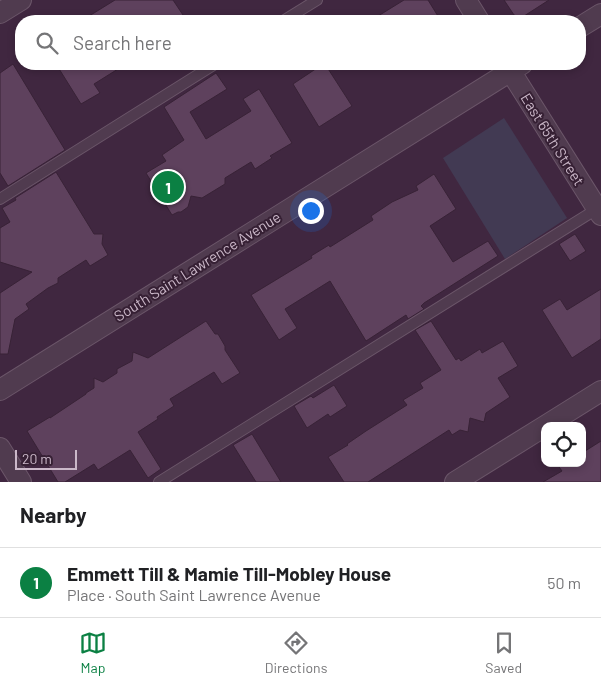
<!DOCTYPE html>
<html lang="en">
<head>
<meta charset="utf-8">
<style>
	:root { --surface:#fff; --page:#f6f6f6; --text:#202124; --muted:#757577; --line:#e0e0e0; --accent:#0b8043 }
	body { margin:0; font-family:Barlow,sans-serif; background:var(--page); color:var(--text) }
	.controls { position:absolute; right:15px; bottom:15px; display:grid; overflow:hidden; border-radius:10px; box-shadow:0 2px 8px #0003 }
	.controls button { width:45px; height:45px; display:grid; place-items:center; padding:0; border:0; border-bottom:1px solid var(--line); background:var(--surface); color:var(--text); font:25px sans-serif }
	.scale { position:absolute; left:15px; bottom:12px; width:62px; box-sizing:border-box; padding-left:5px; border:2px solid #cbb8c9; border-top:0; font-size:14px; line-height:18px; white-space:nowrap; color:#cbb8c9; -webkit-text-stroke:4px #362034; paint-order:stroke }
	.you { position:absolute; left:310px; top:210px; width:18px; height:18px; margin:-12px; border:4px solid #fff; border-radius:50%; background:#1a73e8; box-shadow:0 0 0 8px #1a73e833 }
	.badge { display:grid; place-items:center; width:32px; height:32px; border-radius:50%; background:var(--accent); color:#fff; font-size:16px; font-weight:700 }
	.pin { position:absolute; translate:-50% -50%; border:2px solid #fff; box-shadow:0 1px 5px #0006 }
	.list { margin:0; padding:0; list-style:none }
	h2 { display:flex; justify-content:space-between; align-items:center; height:65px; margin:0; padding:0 20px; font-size:21px }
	h2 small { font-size:16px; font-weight:400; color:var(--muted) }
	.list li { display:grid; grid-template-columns:32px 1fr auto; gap:15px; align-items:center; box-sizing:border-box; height:70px; padding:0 20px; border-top:1px solid var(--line) }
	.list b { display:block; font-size:19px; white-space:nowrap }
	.list p { margin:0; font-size:16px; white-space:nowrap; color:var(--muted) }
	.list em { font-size:16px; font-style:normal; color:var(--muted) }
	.icon { flex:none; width:28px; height:28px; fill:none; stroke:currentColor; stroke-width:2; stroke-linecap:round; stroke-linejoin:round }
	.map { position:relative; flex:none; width:601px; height:482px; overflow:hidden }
	.search { position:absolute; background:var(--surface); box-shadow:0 2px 8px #0003; left:15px; right:15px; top:15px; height:55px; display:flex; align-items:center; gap:12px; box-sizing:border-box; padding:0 18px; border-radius:20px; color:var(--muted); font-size:19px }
	.sheet { height:135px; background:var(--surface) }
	nav { display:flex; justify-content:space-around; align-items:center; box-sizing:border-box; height:70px; border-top:1px solid var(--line); background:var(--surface); font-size:14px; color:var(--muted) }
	nav a { display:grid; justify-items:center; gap:2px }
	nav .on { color:var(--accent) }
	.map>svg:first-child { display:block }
	.green { fill:#423a53 }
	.building { fill:#5e415d; stroke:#382236 }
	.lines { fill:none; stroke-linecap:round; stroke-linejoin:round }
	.lane-casing { stroke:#6b5669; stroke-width:12 }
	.street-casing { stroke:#6b5669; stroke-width:22 }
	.lane { stroke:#503b4f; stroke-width:10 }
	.street { stroke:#503b4f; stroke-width:20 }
	.labels { text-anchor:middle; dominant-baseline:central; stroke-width:4; stroke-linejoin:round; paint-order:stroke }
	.street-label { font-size:15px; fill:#cbb8c9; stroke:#362034 }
</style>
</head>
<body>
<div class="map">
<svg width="601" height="482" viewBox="0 0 601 482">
	<rect width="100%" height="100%" fill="#402740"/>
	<!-- green -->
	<path class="green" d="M504,118l63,100 -62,41 -62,-101z"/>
	<!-- building -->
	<path class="building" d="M115,0h58l14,21h-106z
		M404,0h24l13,21h-71z
		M504,0h45l-28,18 -7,-3z
		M13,64l52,86 -57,36 -8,-13v-100z
		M56,64h70l-32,20 6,9 -19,11z
		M323,64h2l27,42 -33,21 -26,-43z
		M216,73l11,16 -37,23 16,27 45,-28 -8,-12 16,-10 33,54 -22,13 2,2 -17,11 -4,-7 -26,16v6l-23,14 -11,-2 -3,11 -7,5h-3l-6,3 -26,-42 20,-12 -4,-6 22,-15 -20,-33z
		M56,172l38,62h9l-1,10 6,11 -18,11 -4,-6 -28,18v5l-10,5 -22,16 3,5 -14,10 -7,35h-8v-61l32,-21 -32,-10v-34l10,-6 -8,-14 14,-8 -1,-2z
		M434,174l22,35 -26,17 23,36 35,-21 10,15 -74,47 -3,3 3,3 -16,10 -2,-4 -40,26 -36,-60 -45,28 12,19 -18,12 -28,-45 61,-37 -1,-2 18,-11 1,2 43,-27 -2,-4 21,-14 26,-12 -2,-4z
		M575,234l11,17 -16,10 -11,-17z
		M601,289v50l-29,19 -30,-48 18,-11 7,11z
		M206,321l9,13h3l7,12v4l15,23 -18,11 -8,-12 -44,27 4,7 -17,11 1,2 -20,13 23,37 -13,9 -18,-28 -32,20 -4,-6 -29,18h-7l-31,-51 23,-14v1l36,-24v-1l8,-5v-10l9,4 14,-9v-4l15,-8 1,-9 15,6z
		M431,321l25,39 3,-2 2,3 19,-12 2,4 21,-12 15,25 -20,12 12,19 -24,16 -2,9 -14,-4 -2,14 -8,-2 -8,5 -3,-5 -81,52h-24l-16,-25 20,-12 -1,-1 19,-13 41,-26 -4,-5 20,-12 -3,-5 21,-13 -26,-40z
		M334,385l13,21 -17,11 -2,-3 -21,14 -13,-22 17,-10 2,2z
		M252,434l29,48h-25l-23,-37z
		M601,441v41h-58l19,-11 -3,-4 7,-4h16v-10z"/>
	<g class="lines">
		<defs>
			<path id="lane" d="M283,21l34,-21
				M0,199l215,-135
				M159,482l441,-275"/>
			<path id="street" d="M466,0l13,21
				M0,13l21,-13
				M580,27l21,-13
				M506,64l95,151
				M0,390l522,-326
				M545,426l56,-35
				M0,448l21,34
				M455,482l90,-56"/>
		</defs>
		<!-- lane casing -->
		<use href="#lane" class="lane-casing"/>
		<!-- street casing -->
		<use href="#street" class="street-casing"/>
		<!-- lane -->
		<use href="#lane" class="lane"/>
		<!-- street -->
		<use href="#street" class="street"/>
	</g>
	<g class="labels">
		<!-- street labels -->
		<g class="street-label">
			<text transform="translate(553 139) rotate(58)">East 65th Street</text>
			<text transform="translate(197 266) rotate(-32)">South Saint Lawrence Avenue</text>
		</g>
	</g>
</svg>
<div class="controls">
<button><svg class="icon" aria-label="locate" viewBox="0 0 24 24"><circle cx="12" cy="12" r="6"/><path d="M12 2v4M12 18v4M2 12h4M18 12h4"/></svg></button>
</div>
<div class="scale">20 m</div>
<div class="you"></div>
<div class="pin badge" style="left:168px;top:187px">1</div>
<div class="search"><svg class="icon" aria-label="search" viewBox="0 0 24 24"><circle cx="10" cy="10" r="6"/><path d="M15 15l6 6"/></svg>Search here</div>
</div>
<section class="sheet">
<h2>Nearby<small></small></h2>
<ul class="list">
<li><span class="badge">1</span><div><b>Emmett Till &amp; Mamie Till-Mobley House</b><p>Place · South Saint Lawrence Avenue</p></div><em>50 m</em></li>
</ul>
</section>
<nav>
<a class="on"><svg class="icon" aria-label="map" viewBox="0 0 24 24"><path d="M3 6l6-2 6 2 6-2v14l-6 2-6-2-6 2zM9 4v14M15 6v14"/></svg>Map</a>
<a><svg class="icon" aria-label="directions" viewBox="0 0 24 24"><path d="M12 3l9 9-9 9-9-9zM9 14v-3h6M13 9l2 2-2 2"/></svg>Directions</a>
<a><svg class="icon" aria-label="saved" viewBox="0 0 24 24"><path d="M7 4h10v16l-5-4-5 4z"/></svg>Saved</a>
</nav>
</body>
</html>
